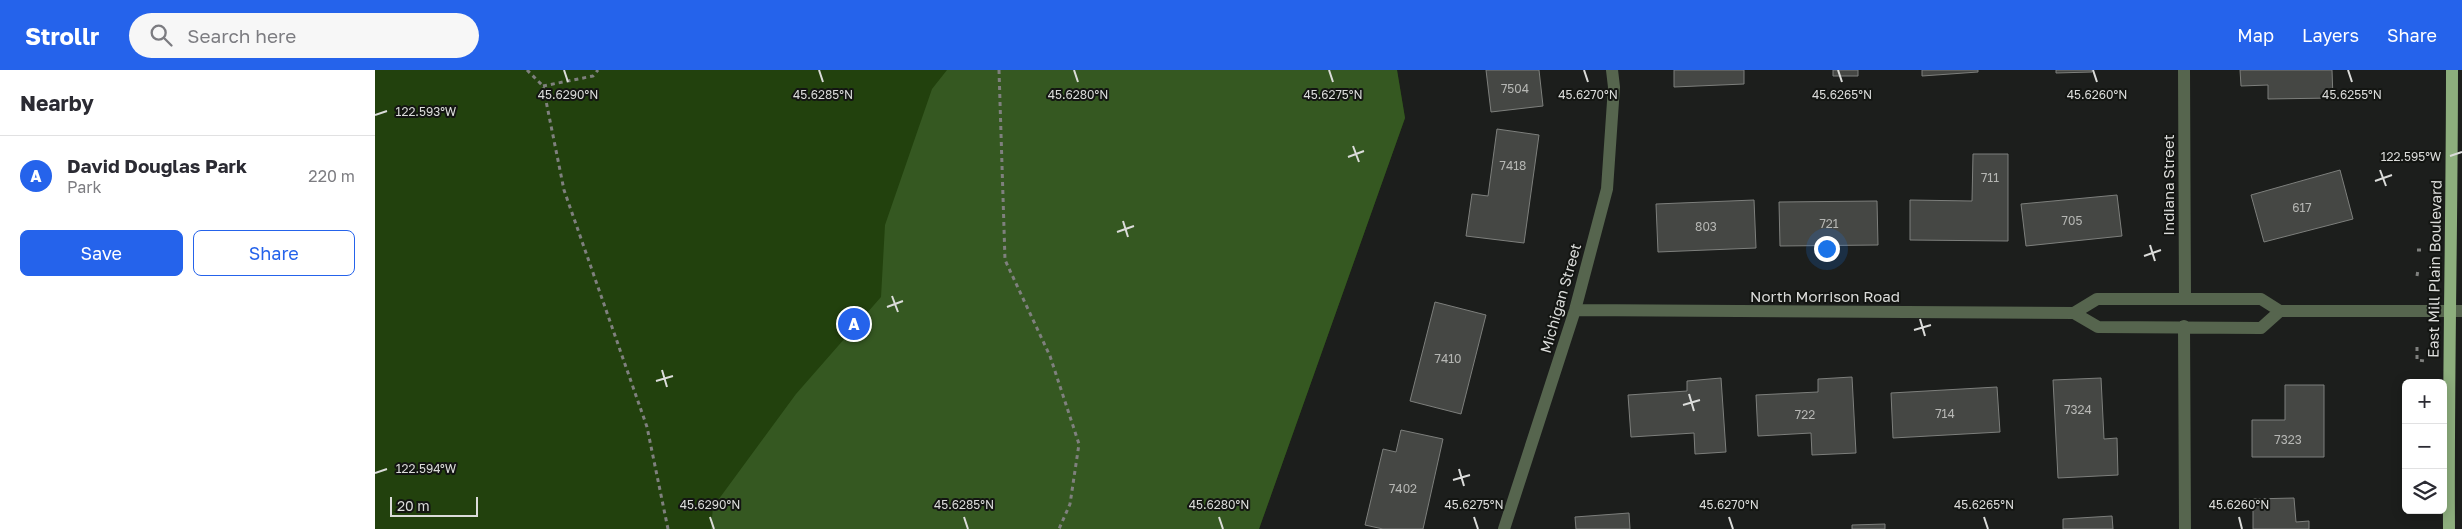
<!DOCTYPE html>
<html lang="en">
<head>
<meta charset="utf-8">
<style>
	:root { --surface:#fff; --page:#f7f7f7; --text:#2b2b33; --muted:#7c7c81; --line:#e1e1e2; --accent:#2563eb }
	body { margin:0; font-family:"Golos Text",sans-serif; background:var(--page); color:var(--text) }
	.controls { position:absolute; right:15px; bottom:15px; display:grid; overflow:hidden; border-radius:8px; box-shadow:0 2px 12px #0003 }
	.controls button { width:45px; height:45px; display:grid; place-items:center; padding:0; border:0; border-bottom:1px solid var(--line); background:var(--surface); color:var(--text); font:25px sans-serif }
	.scale { position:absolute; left:15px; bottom:12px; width:88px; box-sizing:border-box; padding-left:5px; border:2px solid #dbdcda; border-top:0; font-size:14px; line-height:18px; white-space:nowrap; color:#dbdcda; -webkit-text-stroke:4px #131512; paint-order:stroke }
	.you { position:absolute; left:1451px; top:178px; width:18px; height:18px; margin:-12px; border:4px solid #fff; border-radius:50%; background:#1a73e8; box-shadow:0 0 0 8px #1a73e833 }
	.badge { display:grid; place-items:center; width:32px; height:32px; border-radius:50%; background:var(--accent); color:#fff; font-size:16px; font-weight:700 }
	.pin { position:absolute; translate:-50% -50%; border:2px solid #fff; box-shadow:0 1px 5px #0006 }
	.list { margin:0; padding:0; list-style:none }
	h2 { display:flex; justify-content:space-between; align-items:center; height:65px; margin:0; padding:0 20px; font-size:21px }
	h2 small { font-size:16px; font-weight:400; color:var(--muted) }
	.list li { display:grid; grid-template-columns:32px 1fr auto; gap:15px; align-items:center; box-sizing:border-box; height:80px; padding:0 20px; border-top:1px solid var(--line) }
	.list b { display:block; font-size:19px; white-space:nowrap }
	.list p { margin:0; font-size:16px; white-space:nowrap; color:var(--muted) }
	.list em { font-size:16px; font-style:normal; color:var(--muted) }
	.actions { display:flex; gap:10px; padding:15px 20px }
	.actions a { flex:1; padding:11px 0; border:1px solid var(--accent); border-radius:8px; text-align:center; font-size:18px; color:var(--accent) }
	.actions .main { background:var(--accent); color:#fff }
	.icon { flex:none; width:28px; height:28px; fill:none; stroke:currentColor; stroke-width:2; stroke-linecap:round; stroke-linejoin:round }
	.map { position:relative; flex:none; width:2087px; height:459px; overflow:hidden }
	header { display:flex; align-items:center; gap:30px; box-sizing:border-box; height:70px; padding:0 25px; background:var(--accent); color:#fff }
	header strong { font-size:24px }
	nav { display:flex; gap:28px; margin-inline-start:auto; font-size:18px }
	.search { width:350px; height:45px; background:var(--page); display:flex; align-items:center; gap:12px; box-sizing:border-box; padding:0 18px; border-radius:28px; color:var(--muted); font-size:19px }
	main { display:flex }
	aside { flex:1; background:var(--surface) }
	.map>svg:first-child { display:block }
	.green { fill:#22410d }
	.forest { fill:#355821 }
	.building { fill:#454744; stroke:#7d7f7c }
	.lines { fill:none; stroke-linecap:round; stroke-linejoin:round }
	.path { stroke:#7f807e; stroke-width:3; stroke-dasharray:4 4; stroke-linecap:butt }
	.minor { stroke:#56654e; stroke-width:12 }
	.major { stroke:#8dae7d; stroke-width:12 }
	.ticks { fill:none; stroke:#dbdcda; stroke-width:2 }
	.labels { text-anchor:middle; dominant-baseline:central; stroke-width:4; stroke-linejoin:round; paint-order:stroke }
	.number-label { font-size:12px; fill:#b6b7b4 }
	.street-label { font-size:15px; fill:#dbdcda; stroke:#131512 }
	.ticks-label { font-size:12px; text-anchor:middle; fill:#dbdcda; stroke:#131512; stroke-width:4; stroke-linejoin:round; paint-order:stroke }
</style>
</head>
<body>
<header>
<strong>Strollr</strong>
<div class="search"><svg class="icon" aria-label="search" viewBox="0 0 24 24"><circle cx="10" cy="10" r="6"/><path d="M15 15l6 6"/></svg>Search here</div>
<nav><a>Map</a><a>Layers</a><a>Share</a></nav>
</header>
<main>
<aside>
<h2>Nearby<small></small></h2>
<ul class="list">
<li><span class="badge">A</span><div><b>David Douglas Park</b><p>Park</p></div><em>220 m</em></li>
</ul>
<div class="actions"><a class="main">Save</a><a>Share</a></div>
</aside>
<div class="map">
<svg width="2087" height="459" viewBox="0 0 2087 459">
	<rect width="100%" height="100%" fill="#1c1e1c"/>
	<!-- green -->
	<path class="green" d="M0,0h1022l8,48 -146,411h-884z"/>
	<!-- forest -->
	<path class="forest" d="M572,0h450l8,48 -146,411h-548l2,-22 83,-113 85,-97 4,-72 47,-136z"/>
	<!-- building -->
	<path class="building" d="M1111,0h53l4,36 -52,6z
		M1299,0h70v14l-70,3z
		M1458,0h25v6h-25z
		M1547,0h56v2l-56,4z
		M1681,0h36v2l-36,1z
		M1865,0h92l1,28 -65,1v-14l-27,1z
		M1122,59l42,6 -15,108 -58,-7 6,-42 16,2z
		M1598,84h35v87l-98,-1v-40l62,1z
		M1965,100l13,49 -89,23 -13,-47z
		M1742,125l5,41 -96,10 -5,-42z
		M1379,130l2,48 -98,4 -2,-48z
		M1502,131l1,44 -98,1 -1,-44z
		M1060,232l51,13 -25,99 -51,-13z
		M1477,307l4,76 -44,2 -1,-22 -53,3 -2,-41 62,-3v-13z
		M1346,308l5,74 -31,2 -1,-21 -63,4 -3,-42 59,-4v-10z
		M1726,308l3,61 13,-1 1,37 -60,3 -5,-98z
		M1910,315h39v72h-72v-37h33z
		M1622,317l3,45 -107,6 -2,-45z
		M1026,360l42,9 -20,90h-40l-18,-4 18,-76 13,3z
		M1919,428l2,24 13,-1v8h-56v-30z
		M1254,443l1,16h-54l-1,-12z
		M1737,446l1,13h-50v-10z
		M1510,454v5h-33v-4z"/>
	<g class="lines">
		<!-- path -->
		<path class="path" d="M152,0l16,16 21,104 83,237 21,102
			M624,0l6,190 45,96 29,88 -9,60 -11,25
			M168,16l50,-10 5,-6
			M2042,180h6
			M2042,206l1,-6
			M2042,277v13l8,1"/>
		<!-- minor -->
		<path class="minor" d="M1809,0l1,229
			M1200,240l499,3 24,14 163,1 19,-17
			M1699,243l23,-14h164l19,12h182
			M1809,256l1,203
			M1129,459l71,-219 32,-121 7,-102 -2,-17"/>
		<!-- major -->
		<path class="major" d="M2074,459c-1,-153 3,-306 3,-459"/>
	</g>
	<!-- ticks -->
	<path class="ticks" d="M189,0l4,12M444,0l4,12M699,0l4,12M954,0l4,12M1209,0l4,12M1463,0l4,12M1718,0l4,12M1973,0l4,12M0,45l12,-4M978,76l6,16M2075,86l12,-4M973,87l16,-6M2005,100l6,16M2000,111l17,-6M748,151l5,16M742,162l17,-6M1775,175l5,16M1769,186l17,-6M517,226l6,16M512,237l16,-6M1545,249l5,17M1539,260l17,-5M287,300l5,17M281,311l17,-5M1314,324l5,17M1308,335l17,-5M1084,399l5,17M0,403l12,-4M1078,410l17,-5M335,447l4,12M589,447l4,12M844,447l4,12M1099,447l4,12M1354,447l4,12M1609,447l4,12M1864,447l3,12"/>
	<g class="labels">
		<!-- number labels -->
		<g class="number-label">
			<text x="1140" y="18">7504</text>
			<text x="1138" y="95">7418</text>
			<text x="1615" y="107">711</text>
			<text x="1927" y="137">617</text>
			<text x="1697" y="150">705</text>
			<text x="1454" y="153">721</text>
			<text x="1331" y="156">803</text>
			<text x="1073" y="288">7410</text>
			<text x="1703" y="339">7324</text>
			<text x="1570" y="343">714</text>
			<text x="1430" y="344">722</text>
			<text x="1913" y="369">7323</text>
			<text x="1028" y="418">7402</text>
		</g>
		<!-- street labels -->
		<g class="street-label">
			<text transform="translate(1793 115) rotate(-90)">Indiana Street</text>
			<text transform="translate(2059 199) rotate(-89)">East Mill Plain Boulevard</text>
			<text x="1450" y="226">North Morrison Road</text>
			<text transform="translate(1185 228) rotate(-74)">Michigan Street</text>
		</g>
	</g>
	<g class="ticks-label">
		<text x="193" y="29">45.6290°N</text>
		<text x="448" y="29">45.6285°N</text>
		<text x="703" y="29">45.6280°N</text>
		<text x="958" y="29">45.6275°N</text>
		<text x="1213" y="29">45.6270°N</text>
		<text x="1467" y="29">45.6265°N</text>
		<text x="1722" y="29">45.6260°N</text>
		<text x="1977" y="29">45.6255°N</text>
		<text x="51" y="46">122.593°W</text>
		<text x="2036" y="91">122.595°W</text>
		<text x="51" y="403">122.594°W</text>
		<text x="335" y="439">45.6290°N</text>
		<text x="589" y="439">45.6285°N</text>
		<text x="844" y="439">45.6280°N</text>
		<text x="1099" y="439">45.6275°N</text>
		<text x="1354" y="439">45.6270°N</text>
		<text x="1609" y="439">45.6265°N</text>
		<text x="1864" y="439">45.6260°N</text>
	</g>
</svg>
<div class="controls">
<button>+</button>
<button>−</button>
<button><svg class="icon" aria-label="layers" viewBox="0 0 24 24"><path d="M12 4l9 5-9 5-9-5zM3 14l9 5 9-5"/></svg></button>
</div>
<div class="scale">20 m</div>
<div class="you"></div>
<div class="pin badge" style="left:479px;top:254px">A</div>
</div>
</main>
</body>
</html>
